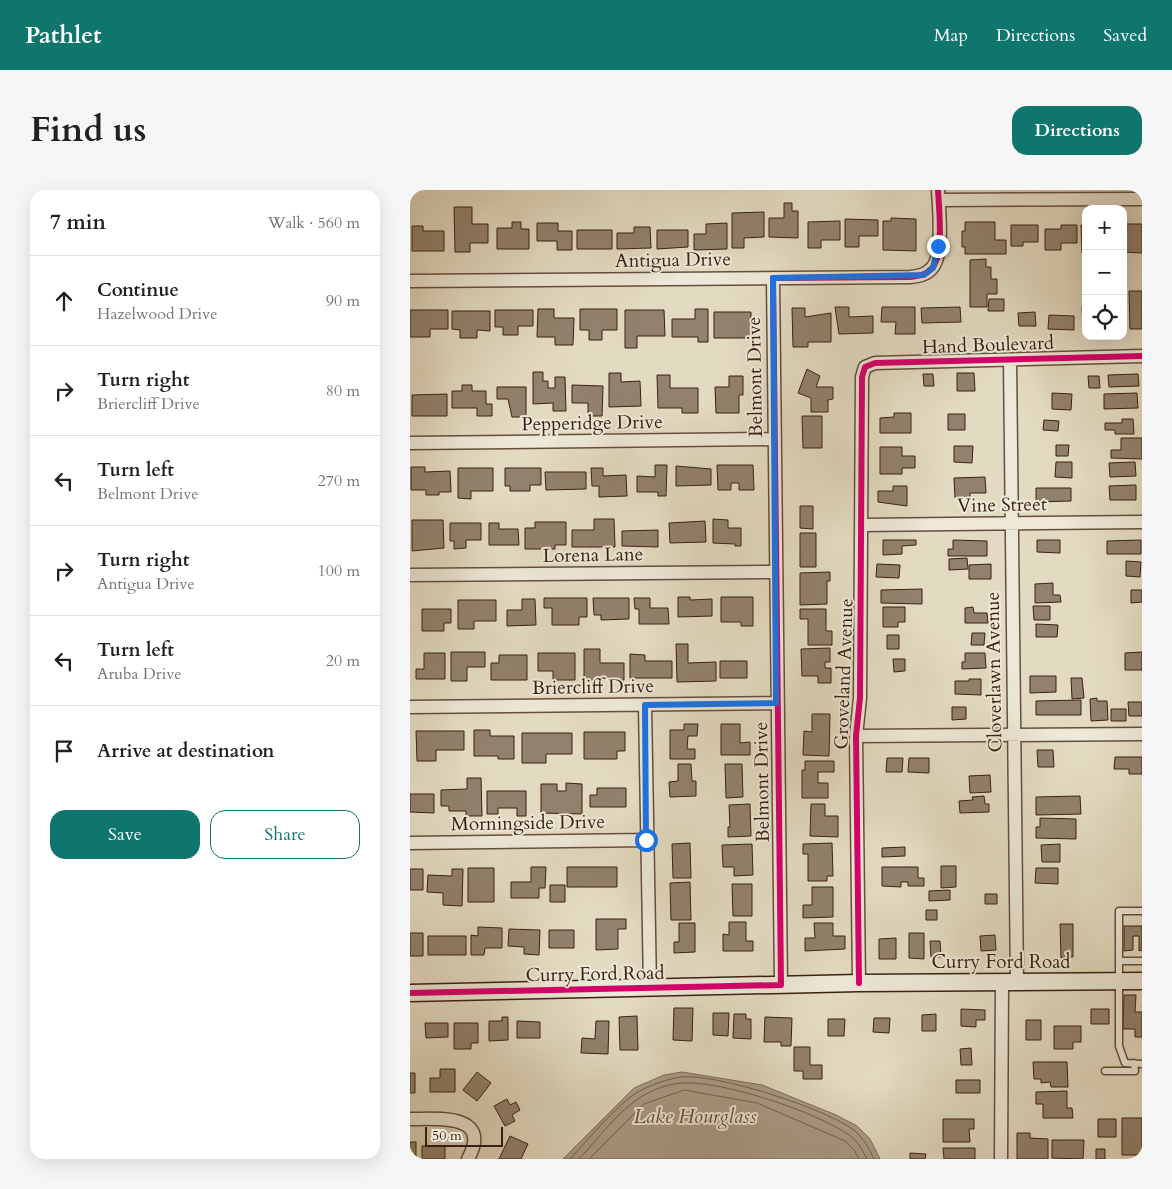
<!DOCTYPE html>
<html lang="en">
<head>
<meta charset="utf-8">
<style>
	:root { --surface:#fff; --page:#f6f6f6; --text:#202124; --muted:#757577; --line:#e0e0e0; --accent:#0f766e }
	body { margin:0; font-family:Cardo,serif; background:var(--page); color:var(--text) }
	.controls { position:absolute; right:15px; top:15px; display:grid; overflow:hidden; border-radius:10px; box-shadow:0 5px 20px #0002 }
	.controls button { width:45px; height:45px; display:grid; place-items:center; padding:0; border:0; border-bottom:1px solid var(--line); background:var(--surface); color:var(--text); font:25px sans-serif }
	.scale { position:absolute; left:15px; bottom:12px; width:78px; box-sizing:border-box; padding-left:5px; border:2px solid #3a2013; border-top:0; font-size:14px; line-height:18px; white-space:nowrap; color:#3a2013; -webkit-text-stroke:4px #ede8d7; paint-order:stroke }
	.stop { position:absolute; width:15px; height:15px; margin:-11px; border:4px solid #1a73e8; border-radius:50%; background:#fff }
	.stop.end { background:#1a73e8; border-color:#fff; box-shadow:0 1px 5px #0008 }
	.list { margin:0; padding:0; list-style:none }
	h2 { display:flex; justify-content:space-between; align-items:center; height:65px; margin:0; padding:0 20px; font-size:21px }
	h2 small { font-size:16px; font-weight:400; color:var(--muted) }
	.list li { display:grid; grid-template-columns:32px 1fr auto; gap:15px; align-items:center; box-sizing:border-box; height:90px; padding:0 20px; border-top:1px solid var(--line) }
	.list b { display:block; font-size:19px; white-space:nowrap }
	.list p { margin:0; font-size:16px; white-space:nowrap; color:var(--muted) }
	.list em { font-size:16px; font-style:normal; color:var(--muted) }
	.actions { display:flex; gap:10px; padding:15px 20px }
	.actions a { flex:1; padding:11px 0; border:1px solid var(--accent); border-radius:15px; text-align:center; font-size:18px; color:var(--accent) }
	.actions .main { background:var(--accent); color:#fff }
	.icon { flex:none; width:28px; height:28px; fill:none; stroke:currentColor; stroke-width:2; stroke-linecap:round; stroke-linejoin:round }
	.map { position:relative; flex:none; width:732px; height:969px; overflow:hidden; border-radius:15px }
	header { display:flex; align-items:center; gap:30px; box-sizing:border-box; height:70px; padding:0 25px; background:var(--accent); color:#fff }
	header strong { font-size:24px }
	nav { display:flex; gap:28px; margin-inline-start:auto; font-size:18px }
	.intro { display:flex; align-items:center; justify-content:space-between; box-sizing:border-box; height:120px; padding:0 30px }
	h1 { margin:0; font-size:35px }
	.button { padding:12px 22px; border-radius:15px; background:var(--accent); color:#fff; font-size:18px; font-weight:700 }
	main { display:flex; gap:30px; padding:0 30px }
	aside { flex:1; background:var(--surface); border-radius:15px; box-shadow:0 5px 20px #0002 }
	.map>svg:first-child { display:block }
	.water { fill:#aa9b86; stroke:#7d6a58 }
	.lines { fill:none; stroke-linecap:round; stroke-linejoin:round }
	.shore { stroke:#725e4c; stroke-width:1 }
	.building { fill:#92816d; stroke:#3a2013 }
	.lane-casing { stroke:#644f3e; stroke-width:9 }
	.street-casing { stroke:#644f3e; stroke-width:15 }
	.secondary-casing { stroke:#3a2013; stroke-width:19 }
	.lane { stroke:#ede8d7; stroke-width:6 }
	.street { stroke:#ede8d7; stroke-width:12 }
	.secondary { stroke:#ede8d7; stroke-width:16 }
	.cycleway-casing { stroke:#ede8d7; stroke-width:9 }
	.cycleway { stroke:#d6006c; stroke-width:6 }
	.route { stroke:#1a73e8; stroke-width:6 }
	.labels { text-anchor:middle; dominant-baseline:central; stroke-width:4; stroke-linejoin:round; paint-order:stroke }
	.street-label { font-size:19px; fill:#3a2013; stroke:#ede8d7 }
	.water-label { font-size:20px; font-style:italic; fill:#614b3b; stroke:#ede8d7 }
</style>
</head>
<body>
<header>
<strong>Pathlet</strong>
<nav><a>Map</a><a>Directions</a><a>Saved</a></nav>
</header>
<div class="intro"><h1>Find us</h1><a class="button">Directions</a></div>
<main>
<aside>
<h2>7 min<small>Walk · 560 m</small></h2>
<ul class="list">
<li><svg class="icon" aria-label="ahead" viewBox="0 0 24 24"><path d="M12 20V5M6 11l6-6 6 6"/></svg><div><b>Continue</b><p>Hazelwood Drive</p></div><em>90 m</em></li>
<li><svg class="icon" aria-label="right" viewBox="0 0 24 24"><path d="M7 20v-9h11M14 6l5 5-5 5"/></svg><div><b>Turn right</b><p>Briercliff Drive</p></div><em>80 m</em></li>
<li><svg class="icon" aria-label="left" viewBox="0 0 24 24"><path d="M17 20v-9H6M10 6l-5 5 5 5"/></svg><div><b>Turn left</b><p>Belmont Drive</p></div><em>270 m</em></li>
<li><svg class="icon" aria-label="right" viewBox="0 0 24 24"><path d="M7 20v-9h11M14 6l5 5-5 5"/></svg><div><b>Turn right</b><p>Antigua Drive</p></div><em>100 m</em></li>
<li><svg class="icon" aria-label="left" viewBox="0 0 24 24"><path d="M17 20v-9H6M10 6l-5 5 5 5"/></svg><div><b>Turn left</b><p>Aruba Drive</p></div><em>20 m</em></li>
<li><svg class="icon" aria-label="arrive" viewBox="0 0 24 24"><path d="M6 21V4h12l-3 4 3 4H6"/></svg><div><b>Arrive at destination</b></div></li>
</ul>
<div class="actions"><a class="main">Save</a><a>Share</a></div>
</aside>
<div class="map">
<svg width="732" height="969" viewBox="0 0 732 969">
	<rect width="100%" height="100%" fill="#e3dbc1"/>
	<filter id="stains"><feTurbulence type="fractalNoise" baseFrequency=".004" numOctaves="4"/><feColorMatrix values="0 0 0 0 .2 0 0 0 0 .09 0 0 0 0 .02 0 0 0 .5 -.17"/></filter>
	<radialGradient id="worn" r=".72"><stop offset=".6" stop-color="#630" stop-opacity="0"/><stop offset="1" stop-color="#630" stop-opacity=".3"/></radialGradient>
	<!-- water -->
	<path class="water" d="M272,882l80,13 74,30 21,11 13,13 10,20h-317l71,-71 30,-13z"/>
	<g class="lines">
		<!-- shore -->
		<path class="shore" d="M160,969c18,-19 47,-55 68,-67 12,-7 29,-13 43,-15 35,-4 147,32 174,54 9,8 14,17 19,28
			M169,969c18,-19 40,-49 62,-62 11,-7 29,-14 43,-14 39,-2 133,29 165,52 9,6 13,15 18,24
			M179,969l55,-55 40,-14 73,13 88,38 9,9 5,9"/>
	</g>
	<!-- building -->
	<path class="building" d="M374,13h8v8h6v27l-29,-1v-19h15z
		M44,17h18v17h16v19h-18v9h-15z
		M354,22v25l-20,1v10h-12v-35z
		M481,28l25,1v32l-33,-1v-29h8z
		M435,29l33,1v16h-19v11h-14z
		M430,31v19h-19v8h-13v-26z
		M102,32h9v7h8v20h-32v-21h15z
		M555,32h30v18h11v14h-41v-7h-3v-16h3z
		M127,33h21v8h14v19h-15v-9h-20z
		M317,33v26l-33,1v-16h12v-10z
		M713,34h19v29l-19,-1z
		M601,35h27v17h-15v4h-12z
		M651,35h16v18h-16v7h-16v-21h16z
		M671,35h5v28h-4z
		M2,36h11v5h21v20h-32z
		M224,37h16l1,21 -34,1v-16h17z
		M167,40h35v19h-35z
		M247,40h31v17l-31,2z
		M576,69v8h5v12h6v15h-10v13h-17v-47z
		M719,101h13v38h-12z
		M579,109h15v12h-16z
		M425,117h14v10l24,-1v17l-34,1z
		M472,117h33v27h-20l1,-12h-15z
		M550,117l1,15 -39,1 -1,-15z
		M672,117h4v22h-3z
		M382,118h13v9l26,-4v29h-23v5h-15z
		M128,119h16v9h20l-1,27h-18v-8h-18z
		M170,119h37v21h-15v10h-13v-10h-9z
		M285,119h13v33h-10v-5h-26v-18h23z
		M0,120h38v19h-18v8h-20z
		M85,120h38v16h-15v9h-15v-8h-8z
		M215,120h39l1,26h-28v12h-12z
		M42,121h38v20l-13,-1v8h-17v-8l-8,-1z
		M304,122h37v26h-37z
		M625,122l1,14h-17l-1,-13z
		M639,125l25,1v14l-26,-1z
		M397,179l13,7 -4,11h17v12l-5,1v12h-17v-14l-13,-5z
		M123,182h10v9h5v7h7v-11h10l1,34h-13v-8l-20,1z
		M199,183h12v9l19,-1 1,25 -32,1z
		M547,183h17l1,18h-18z
		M513,184h10l1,12h-10z
		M728,184l1,12 -30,1 -1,-12z
		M247,185h13v13h28v25h-16v-5h-24z
		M319,186h14v19h-4v18h-23l-1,-26h14z
		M678,186h11l1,12h-11z
		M52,195h10v6h14v13h6v12h-15v-8h-25v-17h10z
		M162,195l31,1 -1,30h-14v-13h-16z
		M87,197h29v30h-14l-4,-18h-11z
		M642,203l20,1 -1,16 -19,-1z
		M727,203l1,15 -34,1v-15z
		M37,204v22h-35v-21z
		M484,223h17v20h-31v-15l14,-1z
		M538,224h17v16h-17z
		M392,226h20v32h-19z
		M712,229h11l1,15h-19v-4h-10v-7h17z
		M634,230l15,1 -1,10 -15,-1z
		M711,248h21v21l-31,-1v-8h10z
		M646,255h13l-1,11h-12z
		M544,256h19l-1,17 -18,-1z
		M470,257h22v9h13v12h-13v6h-22z
		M646,272h16v16l-17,-1z
		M725,272l1,14 -26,1 -1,-14z
		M245,275h12l-1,31h-8v-4h-21v-16l18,1z
		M307,275h36l1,25h-15v-7h-8v7h-13z
		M266,276l35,3v16l-35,1z
		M1,277h14v5l25,-1 1,21h-12v3h-13v-5h-15z
		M48,278h35v23h-22v8l-13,-1z
		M95,278h36v17h-11v6h-20v-5h-5z
		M181,278h12v8l23,-1 1,21 -28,1v-11h-7z
		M135,282h41v17l-40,1z
		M575,287l1,16h-16v4l-15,1 -1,-20z
		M726,295v15h-26l-1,-14z
		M483,296h14v20l-29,-4v-11h15z
		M626,298h35v13l-35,1z
		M390,316h13v23l-13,-1z
		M184,329h20l1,28h-43v-17h22z
		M303,329l15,1v8h13v18h-6v-2l-22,-1z
		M2,330h31l1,28 -32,3z
		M295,331l1,21 -36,1 -1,-20z
		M125,332h31v23h-11v4h-30v-21h10z
		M40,333h31v17h-15v8l-12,1v-8h-4z
		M79,333h10v6h19l1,16h-30z
		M248,340v17l-36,-1v-15z
		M390,343h16v34h-16z
		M473,350h33v5l-14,1v8l-19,1z
		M543,350l34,1v15h-39v-7h5z
		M627,350h23v13l-23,-1z
		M731,350v14h-34v-13z
		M557,368l1,11 -19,1v-11z
		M716,371l15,1 -1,15 -14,-1z
		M467,374l23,1 -1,13 -23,-1z
		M581,374v15h-22v-14z
		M420,382v9h-3v23l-27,1v-32z
		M643,393v12h7l1,7 -26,1v-19z
		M512,399v15l-41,-1v-13z
		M721,400h11v12l-11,1z
		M268,407h12v3l22,-1v17l-34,1z
		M311,407h32v29h-12v-4h-20z
		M134,408h43v19h-8v8h-27v-17h-8z
		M183,408h36v21l-28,1v-5h-7z
		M224,408h16v10h18l1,16h-30v-15h-4z
		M112,409h13l1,26 -29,1v-16h15z
		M48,410h38v21h-22v8h-16z
		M623,416h17v14h-16z
		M473,417h22v15h-7v5h-15z
		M563,417l1,6h13l1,10h-23v-15z
		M12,419h29v14h-7v8h-22z
		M390,419h26v22h6v14h-24v-26h-8z
		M626,434l22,1 -1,12h-21z
		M562,443h13l-1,12h-13z
		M477,445h12v14h-12z
		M266,454h12v19l28,-1v19l-39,1z
		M420,458v14h-5v6h6v15h-13v-7h-16l-1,-27z
		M174,459h16v14h24v17h-40z
		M41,462h34v15h-18v14h-16z
		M732,462v18h-17v-17z
		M14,463h21v26h-29v-10h8z
		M128,463h37v27h-22v-9h-15z
		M555,463h20l1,15 -24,1v-7h3z
		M220,464l15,1v6h27v17h-42z
		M89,465h28v25h-36v-17h8z
		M483,469h12v12l-11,1z
		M310,471h27v17h-27z
		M620,486h26v16l-26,1z
		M661,488h11l2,20 -12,1z
		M559,489h12v16l-26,-1v-13h14z
		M687,508v3h10l1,19 -17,1 -1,-22z
		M671,510v15h-45v-14z
		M718,512h14v14h-13z
		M542,517h14v12l-14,1z
		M701,519h15v12h-15z
		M402,524h18l-1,42 -26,-1 1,-24 8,1z
		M274,534h14l-1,12h-9l-1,13h8v10h-25v-29h14z
		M311,534h19v19l10,-1v13h-29z
		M64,540h16v6h24v23h-16v-3h-24z
		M6,541h48v19h-28v11h-19z
		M174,542h41v19h-8v8h-33z
		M112,543h50v21h-26v9h-24z
		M627,560h16l1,17h-16z
		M705,567h27v17h-13v-5h-15z
		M477,568h16l-1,14h-16z
		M499,568h20v15l-21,-1z
		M395,571h29v11h-16v11h10v15h-26v-28h3z
		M268,574h13l1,17h4v15l-26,1 -1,-15 9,-1z
		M315,574h17l1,33 -17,1z
		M580,585l1,17 -21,1 -1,-17z
		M57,588h14l1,38h-16v-5h-17v-5h-8v-16l26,-1z
		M156,593l16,1v30l-41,-1v-29h16v7h9z
		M187,598h29v19h-36v-12h7z
		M77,601h39v25h-9v-8h-19v6h-11z
		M0,604h24v19l-24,-1z
		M574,606l1,8h4v8l-29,1 -1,-12 14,-1 -1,-3z
		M670,606l1,18 -45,1v-18z
		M340,614l1,32 -23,1v-10h2l-1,-22z
		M401,614h14v12h13v21l-28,-1z
		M630,628l36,1v20l-40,-1v-11h4z
		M280,653l1,35h-18l-1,-34z
		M422,653l1,33h-6v5h-19v-27h-5v-10z
		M342,654l1,31 -19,1v-9h-11l-1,-22z
		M650,654v18h-18l-1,-17z
		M495,657v9l-23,1v-9z
		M531,676h15v21l-15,1z
		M121,677h15l-1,21h-6v10h-28v-16h20z
		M157,677h50v20h-50z
		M472,677h36v11h6v8h-16v-4h-7v5l-19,-1z
		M58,678h26v34h-26z
		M626,678h22v16l-23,-1z
		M0,679h13v21h-13z
		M42,679h11l-1,37 -19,-1v-12l-16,-1 1,-17 24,1z
		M280,692l1,38h-20l-1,-37z
		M322,694h20v32h-19z
		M140,695h15v17h-15z
		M402,697h21v30l-30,1v-13h9z
		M540,700v10l-21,1v-10z
		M575,704h12v10h-12z
		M516,720h11v10h-11z
		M186,729h30v10h-8v20l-22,1z
		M319,732h17v19h7v10h-30v-17l6,1z
		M269,733h16v29l-21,1v-11h5z
		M404,733h19v13h12v13l-40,2v-13h10z
		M650,734h13v33l-12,1z
		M714,736h18v24l-3,1v-15h-6v14l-9,1z
		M68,737l24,1v20h-17l-1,7h-13v-20l7,1z
		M99,739l31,1 -1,25 -15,-1v-7l-16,-1z
		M139,740h25v18h-25z
		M0,743h13v23h-13z
		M499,743h15v26l-15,-1z
		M585,745l1,15 -15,1 -1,-15z
		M18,746h38v19h-38z
		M486,748v21h-17v-20z
		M520,751h10l1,16h-10z
		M714,805h12l-1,17h7v25h-7v-8h-12z
		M264,818h19l-1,33 -19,-1z
		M551,819l24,1v10h-9v7l-15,-1z
		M681,819h18v15h-18z
		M303,823h16l-1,23 -15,-1z
		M324,824h12v5h5v20l-18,-1z
		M526,824v17h-14v-16z
		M227,826l1,34h-18l-1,-33z
		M92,827h6v23l-19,1v-20h13z
		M355,827l27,1 -1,28h-10v-4h-17z
		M464,828h16l-1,15 -16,-1z
		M418,829h17l-1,17h-16z
		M616,830h15v20h-15z
		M107,831l23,1v16h-23z
		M186,831h13l-1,33 -27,-1 1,-15 13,1z
		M15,833h23v14l-22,1z
		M44,833h24v20h-7v6h-17z
		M644,836h27v16h-8v7h-19z
		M384,857h16v18h12v14h-19v-8h-9z
		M561,858l1,17h-11l-1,-16z
		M623,872h34l1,25h-17l-1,-5 -9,1v-4h-7z
		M30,879h15v23h-25v-14h10z
		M67,882l14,11 -14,18 -14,-11z
		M0,883h5v20h-5z
		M546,890h24v13h-24z
		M657,901v17h5l1,10h-30v-14h-7v-12z
		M97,909l3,6 6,-3 4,8 -8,5 3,6 -10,5 -11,-20z
		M712,928h20v37h-20z
		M533,929h31v10h-5l1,13h-27z
		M688,929h18v18h-18z
		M607,943h13v5l18,1v20h-31z
		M100,946l18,8 -7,15h-22z
		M642,950h32l-1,19 -31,-1z
		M0,952h6v15h-6z
		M12,956h23v13h-23z
		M533,958h32v11h-31z
		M686,959h9v10h-9z
		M500,963l16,1 -1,5h-15z"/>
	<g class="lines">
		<defs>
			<path id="lane" d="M732,721h-23v135l6,17 17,1
				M709,771h23
				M695,881h30l-1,-8"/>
			<path id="street" d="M529,10l203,-1
				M363,88l8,707
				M0,91l500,-4c9,-1 16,-2 22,-9 12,-13 7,-60 6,-78
				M600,171l7,621
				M0,253l365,-4
				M452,335l280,-3
				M0,385l366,-3
				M235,515l5,283
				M0,517l366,-4
				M446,546l286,-2
				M0,653l237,-3
				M449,793l-3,-247 4,-38 2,-321 3,-10 10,-4 267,-7
				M0,929c27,0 83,-6 58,40
				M591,969l1,-177"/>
			<path id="secondary" d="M0,803l449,-10 283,-2"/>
		</defs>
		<!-- lane casing -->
		<use href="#lane" class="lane-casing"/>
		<!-- street casing -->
		<use href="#street" class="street-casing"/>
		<!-- secondary casing -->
		<use href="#secondary" class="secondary-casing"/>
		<!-- lane -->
		<use href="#lane" class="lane"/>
		<!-- street -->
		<use href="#street" class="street"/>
		<!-- secondary -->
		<use href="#secondary" class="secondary"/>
		<defs>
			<path id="cycleway" d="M449,793l-3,-247 4,-38 2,-321 3,-10 10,-4 267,-7
				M0,803l371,-8 -8,-707 137,-1c9,-1 16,-2 22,-9 12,-13 7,-60 6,-78"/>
		</defs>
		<!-- cycleway casing -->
		<use href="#cycleway" class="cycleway-casing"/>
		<!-- cycleway -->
		<use href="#cycleway" class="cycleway"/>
	</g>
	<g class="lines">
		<!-- route -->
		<path class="route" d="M236,650l-1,-135 131,-2 -3,-425 151,-3 9,-7 5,-22"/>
	</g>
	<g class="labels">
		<!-- street labels -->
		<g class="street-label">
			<text transform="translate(263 70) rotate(-1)">Antigua Drive</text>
			<text transform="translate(578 155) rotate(-2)">Hand Boulevard</text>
			<text transform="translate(345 187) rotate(-91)">Belmont Drive</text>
			<text transform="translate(182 233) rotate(-1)">Pepperidge Drive</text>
			<text transform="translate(592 315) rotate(-1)">Vine Street</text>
			<text transform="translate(183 365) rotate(-1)">Lorena Lane</text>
			<text transform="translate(584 482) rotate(-91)">Cloverlawn Avenue</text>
			<text transform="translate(434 484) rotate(-88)">Groveland Avenue</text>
			<text transform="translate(183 497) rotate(-1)">Briercliff Drive</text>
			<text transform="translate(352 592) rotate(-91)">Belmont Drive</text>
			<text transform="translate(118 633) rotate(-1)">Morningside Drive</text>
			<text x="591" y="772">Curry Ford Road</text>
			<text transform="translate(185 784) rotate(-1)">Curry Ford Road</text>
		</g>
		<!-- water labels -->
		<g class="water-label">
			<text x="285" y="926">Lake Hourglass</text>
		</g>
	</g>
	<rect width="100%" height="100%" filter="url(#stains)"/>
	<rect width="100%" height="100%" fill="url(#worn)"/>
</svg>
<div class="controls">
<button>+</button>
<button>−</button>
<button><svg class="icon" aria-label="locate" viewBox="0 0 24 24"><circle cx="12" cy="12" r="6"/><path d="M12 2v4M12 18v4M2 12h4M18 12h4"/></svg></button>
</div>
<div class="scale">50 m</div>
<div class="stop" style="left:236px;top:650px"></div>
<div class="stop end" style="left:528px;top:56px"></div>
</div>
</main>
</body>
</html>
